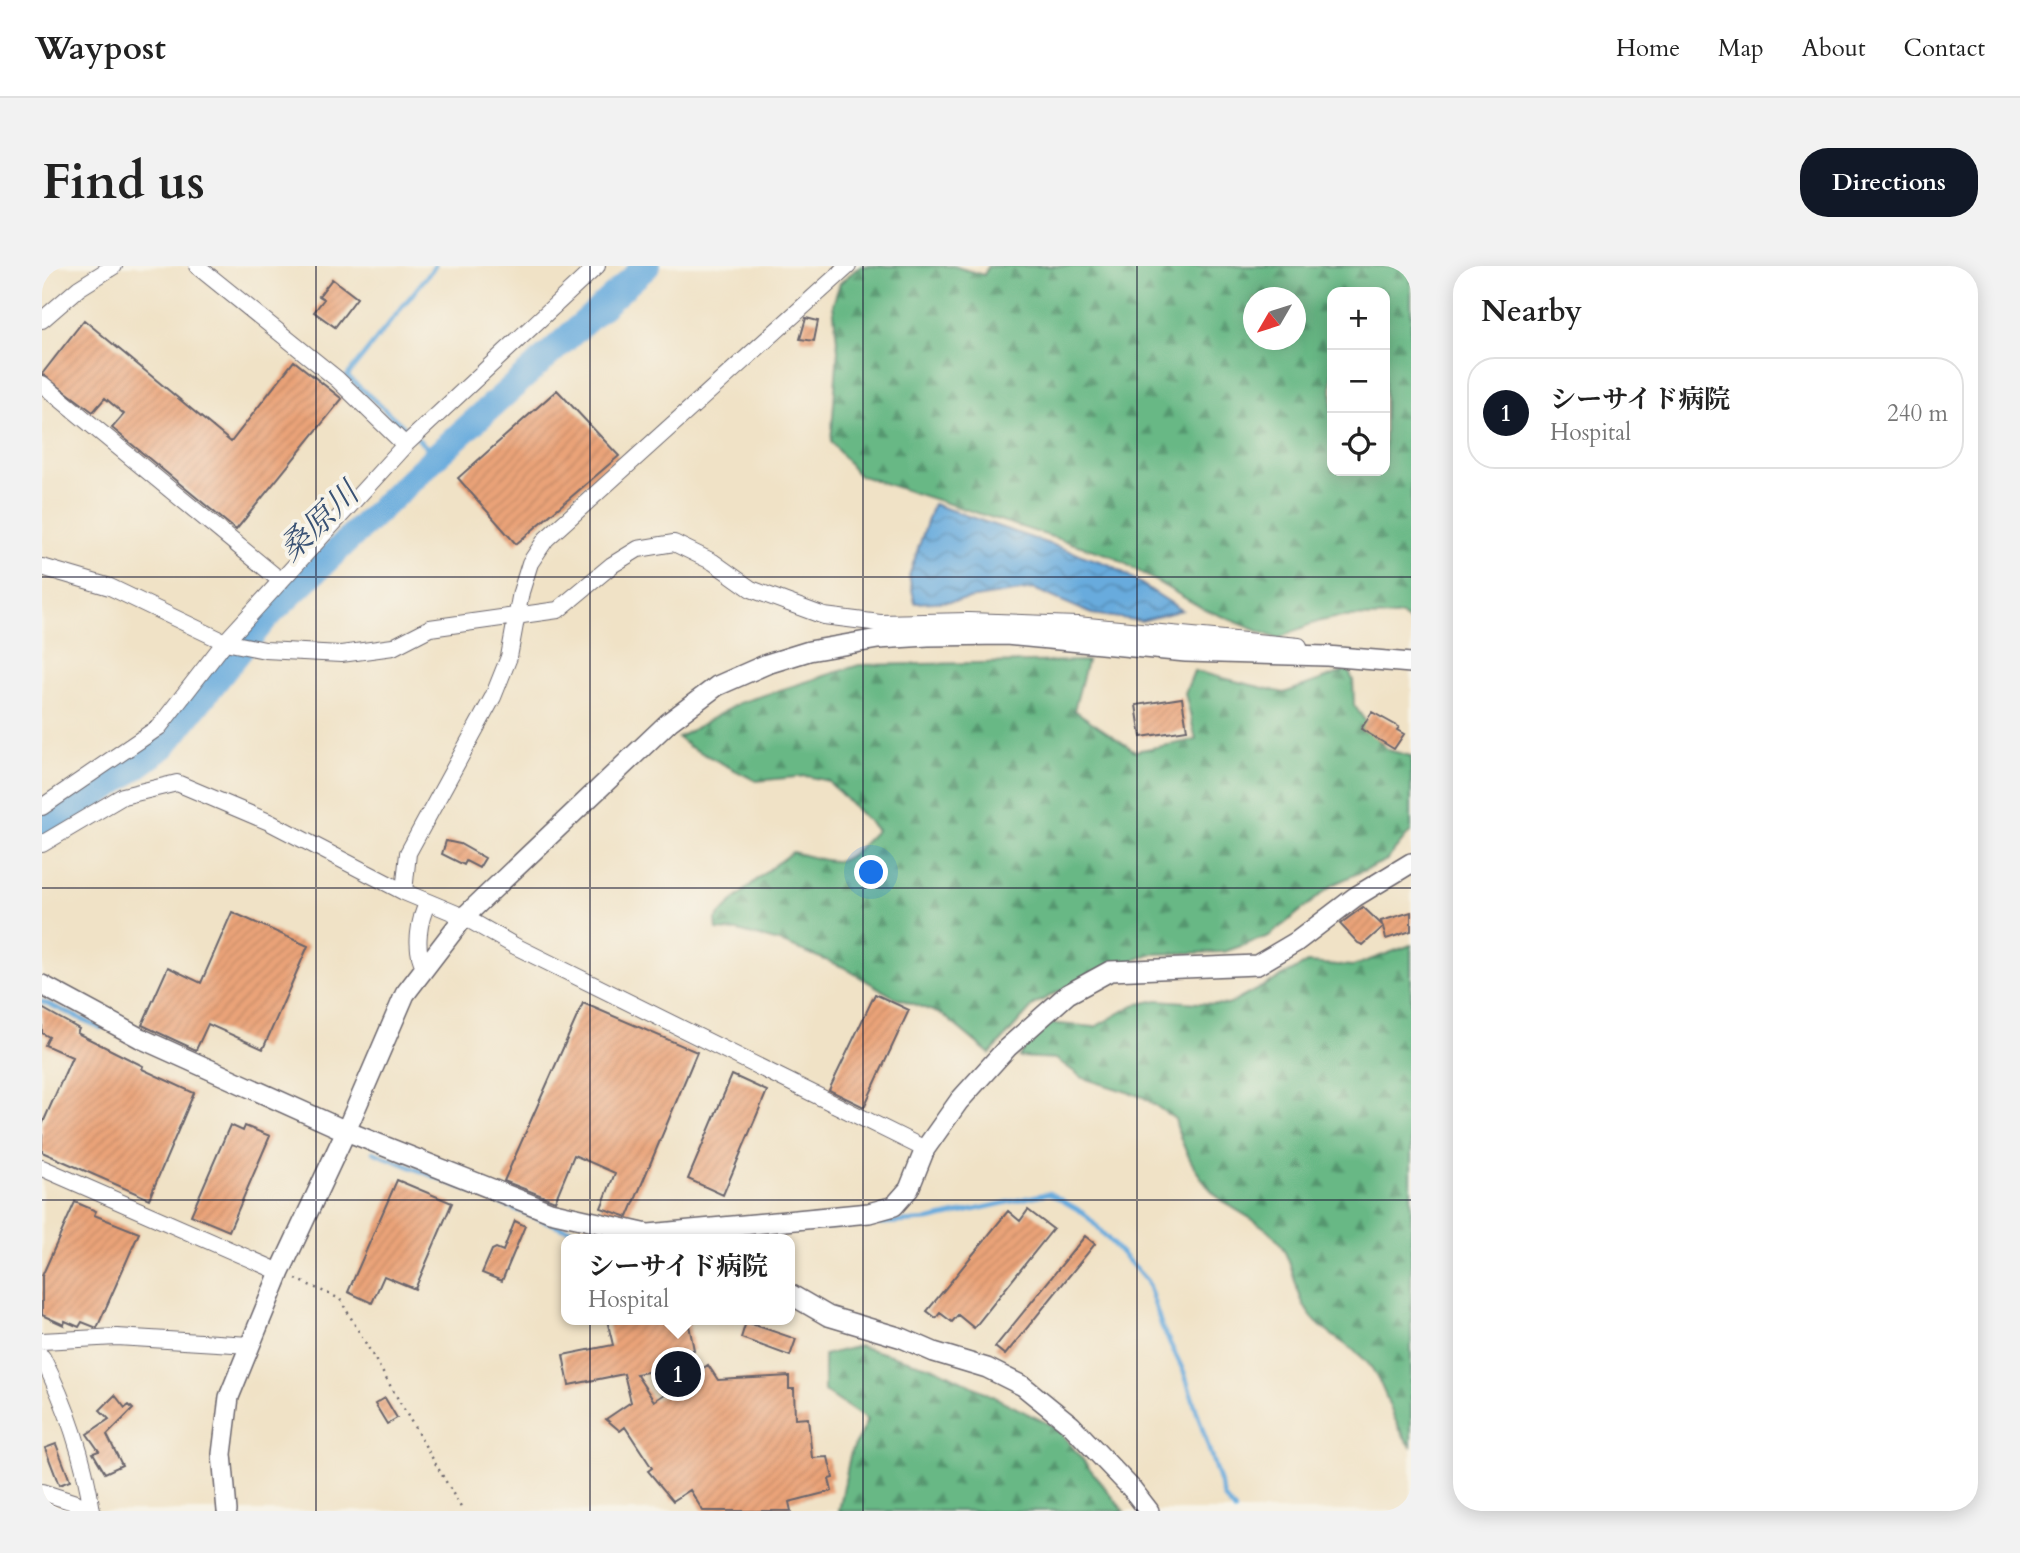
<!DOCTYPE html>
<html lang="en">
<head>
<meta charset="utf-8">
<style>
	:root { --surface:#fff; --page:#f2f2f2; --text:#222; --muted:#767676; --line:#e0e0e0; --accent:#111827 }
	body { margin:0; font-family:Cardo,"Noto Serif JP",serif; background:var(--page); color:var(--text) }
	.controls { position:absolute; right:21px; top:21px; display:grid; overflow:hidden; border-radius:14px; box-shadow:0 4px 18px #0003 }
	.controls button { width:63px; height:63px; display:grid; place-items:center; padding:0; border:0; border-bottom:2px solid var(--line); background:var(--surface); color:var(--text); font:35px sans-serif }
	.compass { position:absolute; left:1201px; top:21px; width:63px; height:63px; border-radius:50%; background:var(--surface); box-shadow:0 4px 18px #0003; rotate:231deg }
	.you { position:absolute; left:830px; top:607px; width:24px; height:24px; margin:-18px; border:5px solid #fff; border-radius:50%; background:#1a73e8; box-shadow:0 0 0 10px #1a73e833 }
	.badge { display:grid; place-items:center; width:46px; height:46px; border-radius:50%; background:var(--accent); color:#fff; font-size:23px; font-weight:700 }
	.pin { position:absolute; translate:-50% -50%; border:4px solid #fff; box-shadow:0 2px 7px #0006 }
	.popup { position:absolute; left:519px; top:968px; width:234px; height:91px; box-sizing:border-box; display:grid; place-content:center; border-radius:14px; background:var(--surface); filter:drop-shadow(0 2px 5px #0005); font-size:23px; white-space:nowrap; color:var(--muted) }
	.popup b { font-size:26px; color:var(--text) }
	.popup::after { content:''; position:absolute; left:50%; top:100%; margin-left:-14px; border:14px solid transparent; border-top-color:var(--surface) }
	.list { margin:0; padding:0; list-style:none }
	h2 { display:flex; justify-content:space-between; align-items:center; height:91px; margin:0; padding:0 28px; font-size:30px }
	h2 small { font-size:23px; font-weight:400; color:var(--muted) }
	.list li { display:grid; grid-template-columns:46px 1fr auto; gap:21px; align-items:center; box-sizing:border-box; height:112px; margin:0 14px 14px; padding:0 14px; border:2px solid var(--line); border-radius:28px }
	.list b { display:block; font-size:26px; white-space:nowrap }
	.list p { margin:0; font-size:23px; white-space:nowrap; color:var(--muted) }
	.list em { font-size:23px; font-style:normal; color:var(--muted) }
	.icon { flex:none; width:38px; height:38px; fill:none; stroke:currentColor; stroke-width:2; stroke-linecap:round; stroke-linejoin:round }
	.map { position:relative; flex:none; width:1369px; height:1245px; overflow:hidden; border-radius:28px }
	header { display:flex; align-items:center; gap:42px; box-sizing:border-box; height:98px; padding:0 35px; background:var(--surface); border-bottom:2px solid var(--line) }
	header strong { font-size:33px }
	nav { display:flex; gap:38px; margin-inline-start:auto; font-size:24px }
	.intro { display:flex; align-items:center; justify-content:space-between; box-sizing:border-box; height:168px; padding:0 42px }
	h1 { margin:0; font-size:49px }
	.button { padding:18px 32px; border-radius:28px; background:var(--accent); color:#fff; font-size:24px; font-weight:700 }
	main { display:flex; gap:42px; padding:0 42px }
	aside { flex:1; background:var(--surface); border-radius:28px; box-shadow:0 4px 18px #0003 }
	.map>svg:first-child { display:block }
	.forest { fill:url(#forest-firs); stroke:#446d60; stroke-width:2; fill-rule:evenodd }
	.water { fill:url(#water-waves); stroke:#45668c; stroke-width:2 }
	.lines { fill:none; stroke-linecap:round; stroke-linejoin:round }
	.stream { stroke:#68abdd; stroke-width:4.5 }
	.river { stroke:#68abdd; stroke-width:26 }
	.building { fill:url(#building-hatch) }
	.minor-casing { stroke:#6a656c; stroke-width:18 }
	.tertiary-casing { stroke:#6a656c; stroke-width:22 }
	.path { stroke:#6a656c; stroke-width:2.5; stroke-dasharray:2 5; stroke-linecap:butt }
	.minor { stroke:#fff; stroke-width:16 }
	.tertiary { stroke:#fff; stroke-width:19 }
	.grid { fill:none; stroke:#22223b; stroke-width:2; stroke-opacity:0.55 }
	.labels { text-anchor:middle; dominant-baseline:central; stroke-width:7; stroke-linejoin:round; paint-order:stroke }
	.water-label { font-size:32px; font-style:italic; fill:#3a5274; stroke:#f7f3e8 }
</style>
</head>
<body>
<header>
<strong>Waypost</strong>
<nav><a>Home</a><a>Map</a><a>About</a><a>Contact</a></nav>
</header>
<div class="intro"><h1>Find us</h1><a class="button">Directions</a></div>
<main>
<div class="map">
<svg width="1369" height="1245" viewBox="0 0 1369 1245">
	<defs>
		<pattern id="forest-firs" width="22" height="20" patternUnits="userSpaceOnUse" patternTransform="scale(1.75)"><rect width="22" height="20" fill="#67b885"/><path d="M5 1l3.5 6h-7zM16 11l3.5 6h-7z" fill="#54956e"/></pattern>
		<pattern id="water-waves" width="16" height="10" patternUnits="userSpaceOnUse" patternTransform="scale(1.75)"><rect width="16" height="10" fill="#68abdd"/><path d="M0 5q4-4 8 0t8 0" fill="none" stroke="#558bb4"/></pattern>
		<pattern id="building-hatch" width="6" height="6" patternUnits="userSpaceOnUse" patternTransform="scale(1.75)"><rect width="6" height="6" fill="#eaa378"/><path d="M-1 1l2-2M0 6l6-6M5 7l2-2" fill="none" stroke="#c88c69"/></pattern>
	</defs>
	<rect width="100%" height="100%" fill="#f7f3e8"/>
	<filter id="ink" filterUnits="userSpaceOnUse"><feTurbulence type="fractalNoise" baseFrequency=".0143" numOctaves="2"/><feDisplacementMap in="SourceGraphic" scale="14" xChannelSelector="R" yChannelSelector="G"/><feConvolveMatrix kernelMatrix="1 2 1 2 8 2 1 2 1" color-interpolation-filters="sRGB"/></filter>
	<filter id="wash" filterUnits="userSpaceOnUse"><feTurbulence type="fractalNoise" baseFrequency=".00686" numOctaves="4" result="noise"/><feDisplacementMap in="SourceGraphic" scale="28" xChannelSelector="R" yChannelSelector="G"/><feGaussianBlur stdDeviation="1.57" result="paint"/><feColorMatrix in="noise" values="0 0 0 0 0 0 0 0 0 0 0 0 0 0 0 0 0 1.4 0 .05"/><feComposite in="paint" operator="in"/></filter>
	<g filter="url(#wash)">
		<rect width="100%" height="100%" fill="#f0e2c6"/>
		<!-- forest -->
		<path class="forest" d="M818,0h93l31,9 4,-9h423v357l-10,-8c-23,4 -48,-1 -71,4 -19,3 -35,12 -52,20l-74,-30 -92,-53 -254,-81 -27,-33 7,-92 -5,-46 7,-21zM1290,26h53v179h-53zM1212,32h42v42h-42z
			M1045,395l-13,49 61,41 61,-11 -11,-47 9,-22 90,22 64,-23 5,10 1,25 26,37 8,8 23,6v75l-24,29 -53,24 -65,52 -45,16 -74,2 -85,34 -30,16 -45,50 -47,-39 -49,-18 -51,-30 -60,-24 -45,-12 -21,-1 -1,-11c24,-26 48,-47 76,-67 54,13 46,17 85,-22l-49,-49 -22,-5 -50,5 -68,-35 -10,-8 61,-35 120,-38z
			M1369,679v501c-18,-20 -23,-53 -38,-76 -16,-25 -51,-34 -67,-61 -13,-22 -13,-52 -31,-72 -15,-17 -40,-25 -57,-40 -21,-19 -37,-51 -43,-78l-32,-22 -60,-19 -27,-19 -37,-2 17,-29 10,-5 49,4 39,-22 23,-5 71,5 79,-42 46,3z
			M817,1080l79,23 119,59 67,83h-285l11,-56 17,-35 -43,-29v-36z"/>
		<!-- water -->
		<path class="water" d="M891,238l180,62 69,44 -41,11 -49,-7 -58,-25 -79,12 -40,2 -6,-27z"/>
		<g class="lines">
			<!-- stream -->
			<path class="stream" d="M369,167l-64,-57 88,-110
				M376,173l18,17
				M0,735l59,27
				M331,886l187,75 48,12
				M758,963l129,-9 120,-27 35,20 63,68 15,46 22,45 41,127 10,12"/>
			<!-- river -->
			<path class="river" d="M0,562l65,-40 57,-42 101,-127 171,-163 211,-190"/>
		</g>
		<g id="blocks">
			<!-- building -->
			<path class="building" d="M290,13l25,19 -22,29 -21,-15 10,-13 -5,-3z
				M764,52l12,3 -4,20 -14,-2z
				M42,54l147,122 63,-81 48,38 -106,131 -124,-102 12,-14 -19,-16 -12,14 -51,-38z
				M515,124l62,66 -103,88 -58,-66z
				M1140,432l5,32 -46,7 -5,-32z
				M1330,446l27,15 -2,3 7,4 -10,15 -33,-20z
				M404,575l14,3 25,14 -6,10 -13,-7 -2,4 -22,-11z
				M1321,641l19,18 -1,-4 30,-9v19l-25,8 -3,-12 -20,18 -5,-2 -18,-19z
				M190,646l76,34 -45,103 -55,-25 -12,26 -54,-25 26,-58 33,16z
				M833,728l34,16 -45,97 -35,-17z
				M541,737l114,49 -69,165 -27,-9 14,-35 -41,-18 -19,46 -51,-20z
				M0,742l37,21 -2,4 66,33 -1,3 52,24 -45,106 -107,-47v-27l30,-68 -27,-12 4,-8 -7,-4z
				M690,809l35,16 -44,104 -35,-16z
				M188,859l13,6 2,-5 25,10 -41,95 -38,-16z
				M355,914l55,23 -37,86 -31,-13 -12,27 -24,-11z
				M33,936l21,9 -2,4 45,18 -42,95 -15,-6 -3,5 -14,-6 -1,4 -22,-10v-39z
				M986,944l25,19 -79,99 -16,-13 -6,7 -12,-9 -4,5 -9,-7 81,-100 12,10z
				M473,955l10,5 -23,55 -20,-8 10,-23 4,-2 7,3z
				M1043,970l10,8 -90,111 -10,-8z
				M565,1054h81l6,30 -26,5 3,13 -35,6 18,27 54,-36 10,15 71,-4v13h5l1,30 13,-1 4,40 16,-1 5,21 -4,1 3,12 -43,11 2,9h-88l-13,-21 -17,11 -25,-30 4,-3 -27,-41 -5,4 -14,-12 25,-17 -7,-28 -55,11 -6,-30 50,-10z
				M704,1056l50,17 -6,17 -49,-18z
				M73,1129l10,13 4,-3 4,4 -26,26 15,30 -17,8 -12,-20 6,-2 -12,-17 22,-15 -9,-9z
				M343,1132l12,20 -10,6 -12,-20z
				M14,1178l14,37 -11,4 -14,-37z"/>
		</g>
	</g>
	<g filter="url(#ink)">
		<use href="#blocks" fill-opacity="0" stroke="#6a656c" stroke-width="2"/>
		<g class="lines">
			<defs>
				<path id="minor" d="M155,0l140,113 68,66
					M0,54l37,-32 35,-22
					M0,118l239,197
					M0,301l68,20 115,55 40,8 76,4 52,-7 37,-19 128,-18 54,-45 26,-16 36,-6 39,19 38,27 73,27 56,7 88,-2 109,4 222,21
					M0,541l117,-80 66,-85 180,-197 192,-179
					M0,578l81,-48 54,-13 92,39 135,70 60,25 51,29 410,203
					M362,626l4,-39 85,-156 16,-40 12,-65 9,-29 16,-24 302,-273
					M382,700c-10,-17 -5,-47 4,-64
					M0,902l238,104
					M0,1075l75,-4 133,8
					M0,1091c24,47 42,101 50,154
					M0,1226l40,13 5,6"/>
				<path id="tertiary" d="M0,719l98,53 206,93 204,81 111,25
					M607,968l220,-21 25,-7 15,-17 16,-40 34,-48 48,-53 61,-54 42,-23 147,-6 39,-23 59,-45 56,-34
					M748,1028l38,22 74,22 32,14 53,16 36,18 48,39 61,64 17,22
					M185,1245l-5,-57 7,-57 51,-125 66,-141 59,-137 59,-77 205,-195 48,-36 50,-22 42,-13 69,-12 50,-3 78,-1 180,17 141,4 84,7"/>
			</defs>
			<!-- minor casing -->
			<use href="#minor" class="minor-casing"/>
			<!-- tertiary casing -->
			<use href="#tertiary" class="tertiary-casing"/>
			<!-- path -->
			<path class="path" d="M254,1013l44,20 123,212"/>
			<!-- minor -->
			<use href="#minor" class="minor"/>
			<!-- tertiary -->
			<use href="#tertiary" class="tertiary"/>
		</g>
	</g>
	<!-- grid -->
	<path class="grid" d="M274,0v1245M548,0v1245M821,0v1245M1095,0v1245M0,311h1369M0,622h1369M0,934h1369"/>
	<g class="labels">
		<!-- water labels -->
		<g class="water-label">
			<text transform="translate(277 256) rotate(-44)">桑原川</text>
		</g>
	</g>
</svg>
<div class="controls">
<button>+</button>
<button>−</button>
<button><svg class="icon" aria-label="locate" viewBox="0 0 24 24"><circle cx="12" cy="12" r="6"/><path d="M12 2v4M12 18v4M2 12h4M18 12h4"/></svg></button>
</div>
<svg class="compass" viewBox="-18 -18 36 36"><path d="M0-13l5 13h-10z" fill="#e53935"/><path d="M0 13l5-13h-10z" fill="#767676"/></svg>
<div class="you"></div>
<div class="pin badge" style="left:636px;top:1108px">1</div>
<div class="popup"><b>シーサイド病院</b>Hospital</div>
</div>
<aside>
<h2>Nearby<small></small></h2>
<ul class="list">
<li><span class="badge">1</span><div><b>シーサイド病院</b><p>Hospital</p></div><em>240 m</em></li>
</ul>
</aside>
</main>
</body>
</html>
